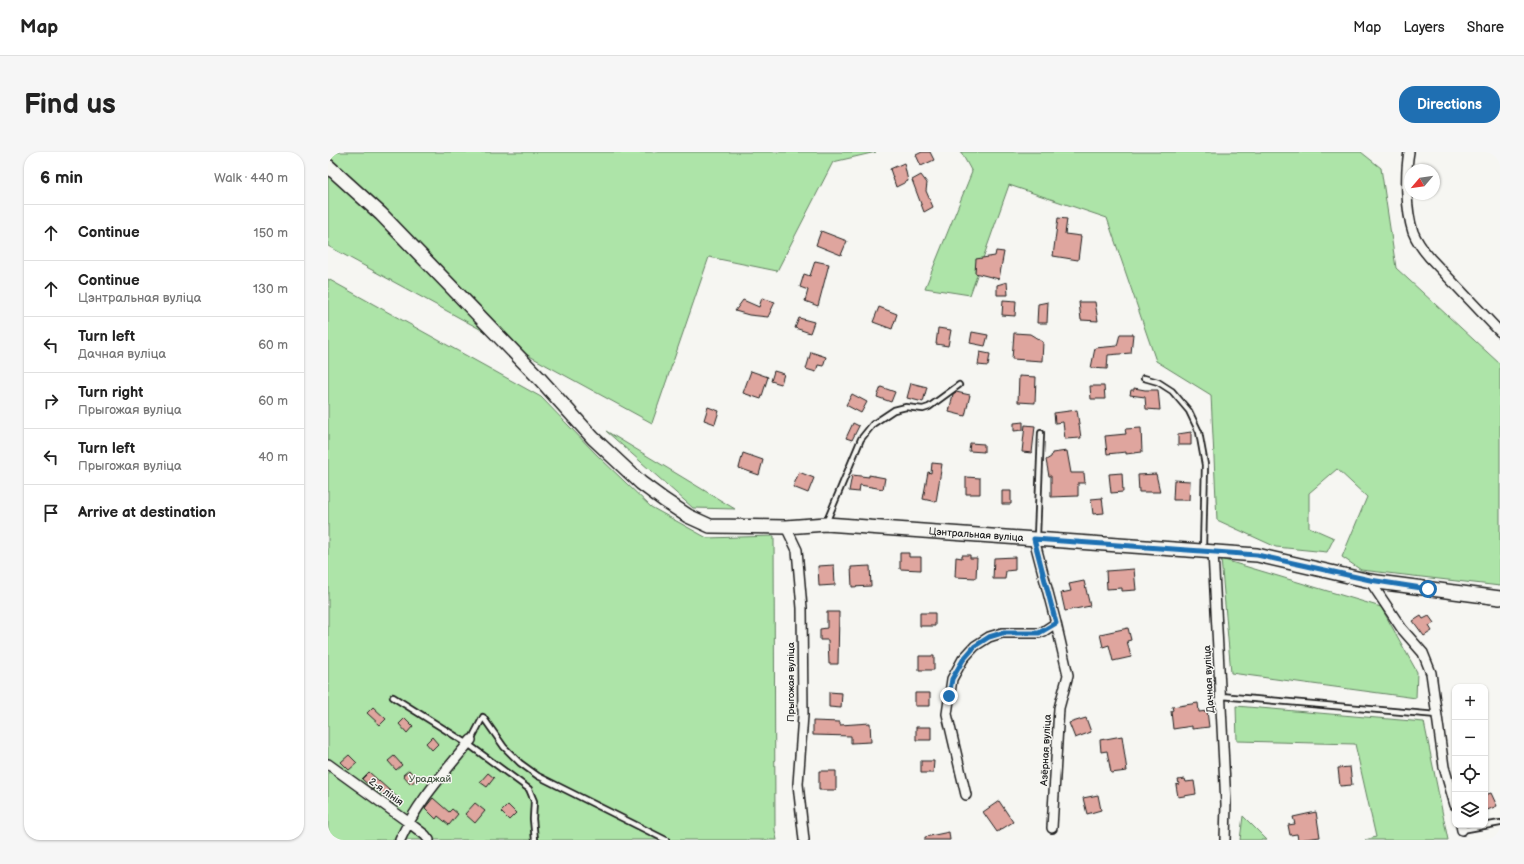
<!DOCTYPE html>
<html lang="en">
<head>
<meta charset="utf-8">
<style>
	:root { --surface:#fff; --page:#f6f6f6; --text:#222; --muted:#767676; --line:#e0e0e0; --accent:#1f6fb2 }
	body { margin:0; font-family:"Balsamiq Sans",sans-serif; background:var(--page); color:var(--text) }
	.controls { position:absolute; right:12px; bottom:12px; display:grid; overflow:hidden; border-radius:8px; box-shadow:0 1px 3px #0004 }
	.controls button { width:36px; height:36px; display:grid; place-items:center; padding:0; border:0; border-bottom:1px solid var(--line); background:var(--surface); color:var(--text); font:20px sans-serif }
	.compass { position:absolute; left:1076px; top:12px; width:36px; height:36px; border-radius:50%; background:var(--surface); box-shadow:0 1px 3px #0004; rotate:241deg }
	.stop { position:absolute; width:12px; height:12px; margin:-9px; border:3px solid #1f6fb2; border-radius:50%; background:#fff }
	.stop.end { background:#1f6fb2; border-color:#fff; box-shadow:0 1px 4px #0008 }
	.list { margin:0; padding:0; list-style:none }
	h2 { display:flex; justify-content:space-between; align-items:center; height:52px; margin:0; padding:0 16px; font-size:17px }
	h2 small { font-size:13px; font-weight:400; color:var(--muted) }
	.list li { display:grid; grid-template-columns:26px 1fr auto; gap:12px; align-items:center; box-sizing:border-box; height:56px; padding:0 16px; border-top:1px solid var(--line) }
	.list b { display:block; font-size:15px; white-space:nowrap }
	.list p { margin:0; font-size:13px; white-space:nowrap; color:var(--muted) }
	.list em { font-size:13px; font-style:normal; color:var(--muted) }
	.icon { flex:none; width:22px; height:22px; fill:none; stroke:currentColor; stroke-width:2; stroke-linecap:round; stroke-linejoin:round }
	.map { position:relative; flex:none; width:1172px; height:688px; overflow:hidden; border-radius:16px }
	header { display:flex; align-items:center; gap:24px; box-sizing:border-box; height:56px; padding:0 20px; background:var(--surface); border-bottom:1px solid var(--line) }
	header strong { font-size:19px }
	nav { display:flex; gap:22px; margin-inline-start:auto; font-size:14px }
	.intro { display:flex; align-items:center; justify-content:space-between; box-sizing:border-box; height:96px; padding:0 24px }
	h1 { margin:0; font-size:28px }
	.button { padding:10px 18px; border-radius:16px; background:var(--accent); color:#fff; font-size:14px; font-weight:700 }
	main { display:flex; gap:24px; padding:0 24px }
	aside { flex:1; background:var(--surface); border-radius:16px; box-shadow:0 1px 3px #0004 }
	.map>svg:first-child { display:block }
	.green { fill:#ade4a8; stroke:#648062 }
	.building { fill:#dfa59e; stroke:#1c1c1c }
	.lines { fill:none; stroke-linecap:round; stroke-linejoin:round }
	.lane-casing { stroke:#1c1c1c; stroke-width:8 }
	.street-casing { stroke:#1c1c1c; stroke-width:12 }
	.secondary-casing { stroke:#1c1c1c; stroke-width:16 }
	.lane { stroke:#f6f6f2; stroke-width:4.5 }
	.street { stroke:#f6f6f2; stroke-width:9 }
	.secondary { stroke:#f6f6f2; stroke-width:13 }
	.route { stroke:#1f6fb2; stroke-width:5 }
	.labels { text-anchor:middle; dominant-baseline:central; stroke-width:3; stroke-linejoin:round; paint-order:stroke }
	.street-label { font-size:10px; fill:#1c1c1c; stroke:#f6f6f2 }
	.park-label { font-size:10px; fill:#485846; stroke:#f6f6f2 }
</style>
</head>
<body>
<header>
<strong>Map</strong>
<nav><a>Map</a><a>Layers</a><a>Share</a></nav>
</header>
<div class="intro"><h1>Find us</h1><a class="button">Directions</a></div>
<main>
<aside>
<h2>6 min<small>Walk · 440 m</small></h2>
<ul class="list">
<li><svg class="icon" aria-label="ahead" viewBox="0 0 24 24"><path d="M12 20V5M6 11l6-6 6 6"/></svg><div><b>Continue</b></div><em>150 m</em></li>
<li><svg class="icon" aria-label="ahead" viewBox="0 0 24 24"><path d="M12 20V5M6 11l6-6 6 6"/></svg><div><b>Continue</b><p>Цэнтральная вуліца</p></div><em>130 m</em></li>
<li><svg class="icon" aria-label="left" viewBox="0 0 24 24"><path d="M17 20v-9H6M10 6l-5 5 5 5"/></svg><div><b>Turn left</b><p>Дачная вуліца</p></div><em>60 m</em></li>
<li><svg class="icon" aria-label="right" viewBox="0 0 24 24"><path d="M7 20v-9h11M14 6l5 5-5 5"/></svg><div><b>Turn right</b><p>Прыгожая вуліца</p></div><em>60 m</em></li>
<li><svg class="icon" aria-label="left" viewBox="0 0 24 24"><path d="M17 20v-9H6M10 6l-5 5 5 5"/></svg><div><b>Turn left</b><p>Прыгожая вуліца</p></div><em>40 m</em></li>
<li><svg class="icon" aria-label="arrive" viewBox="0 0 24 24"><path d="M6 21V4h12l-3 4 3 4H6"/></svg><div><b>Arrive at destination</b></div></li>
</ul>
</aside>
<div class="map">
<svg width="1172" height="688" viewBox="0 0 1172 688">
	<rect width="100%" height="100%" fill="#f6f6f2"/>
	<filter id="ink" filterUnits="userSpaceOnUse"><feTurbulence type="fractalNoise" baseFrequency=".025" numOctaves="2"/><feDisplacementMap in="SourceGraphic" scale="8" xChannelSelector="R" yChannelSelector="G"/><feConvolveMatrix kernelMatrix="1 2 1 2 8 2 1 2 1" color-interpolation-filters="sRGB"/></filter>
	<g filter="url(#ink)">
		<!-- green -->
		<path class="green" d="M0,0h548l-43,10 -56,109 -68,-14 -57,166 -324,-177z
			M633,0h400l20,16 15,100 104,96v222l-139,-16 -19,-13 25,-60 -30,-28 -28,24v34l25,11 -7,14 -51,-5 -59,-27 -6,-125 -55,-34 -49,-143 -98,-33 -39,110 -45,-7 47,-116z
			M0,127l213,118 56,58 54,52 56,31 67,-2 1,294 2,10h-449z
			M278,279l129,78 -42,-1z
			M893,407l160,48 36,65 -1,26 -185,-25z
			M908,554l188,16 24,118h-83l11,-3 -21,-93 -118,-3z
			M915,664l24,24h-27z"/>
		<!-- building -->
		<path class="building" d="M594,0h8l4,8 -13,6 -5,-11z
			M576,11l4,18 -12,6 -6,-18z
			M593,23l6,8 -1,8 7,16 -9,5 -12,-32z
			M730,66l9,1 -2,15 16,2 -3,24 -25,-4z
			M493,79l26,10 -6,14 -25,-10z
			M668,99l8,1 -5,27 -24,-6 1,-14 19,-3z
			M487,109l14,3 -11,42 -13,-5 3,-11 -8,-3 4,-13 6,2z
			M679,130l1,13h-11v-10z
			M434,146l13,4 -7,15 -19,-2 -14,-4 8,-11 16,7z
			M675,148l13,1 -1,15 -13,-1z
			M720,150l-1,21h-10l1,-19z
			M751,150h16l3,19 -17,-1z
			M551,155l18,7 -5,15 -19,-7z
			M471,166l15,4 -4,11 -15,-5z
			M610,176l13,2 -3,16 -12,-2z
			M644,180l16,3 -3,11 -15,-3z
			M686,181l16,1 13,8 -1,19 -30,-2z
			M792,182h13l-2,19 -23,2 -1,14 -16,-1 4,-20 22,-2z
			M483,200l15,5 -3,9 -5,-1 -2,7 -10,-3z
			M652,200l10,2 -2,12 -10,-1z
			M423,219l17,6 -7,22 -18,-6z
			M446,219l10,3 -3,10 -10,-3z
			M691,224l17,1 -1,26 -17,-1z
			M583,231l16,4 -4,15 -16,-4z
			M762,234h14l1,13h-14z
			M553,235l14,5 -4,10 -14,-5z
			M806,236l11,2h13l2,20 -14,-1 -1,-12 -15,-2 1,-5h3z
			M628,240l14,3 -5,21 -16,-4 4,-18z
			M524,242l15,8 -6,11 -15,-8z
			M380,255l11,4 -4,13 -11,-4z
			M749,258l4,28 -16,1 -2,-17 -8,1 -1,-10z
			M695,270v8l-9,1v-8z
			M525,271l6,3 -7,14 -6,-2z
			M697,273l10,1 -3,27 -10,-1z
			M813,276l1,24 -16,2v-2l-19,2 -2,-18 21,-2 -1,-5z
			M863,280v13h-13v-11z
			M642,291l14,1v8l-15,-1z
			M739,299l4,22h13l1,10h-7v13l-27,1v-21h-2l-3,-16 5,-3 1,-4z
			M415,301l20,7 -4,15 -20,-7z
			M604,311l10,1 -6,38 -13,-3 5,-27 3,1z
			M471,320l15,6 -6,15 -15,-6z
			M794,321l1,19 -12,1 -2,-19z
			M828,322l4,18h-21l-1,-17z
			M524,323l17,2v-2l16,3 -2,11 -23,-4 -1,7 -10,-1z
			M638,325l14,1v16h-14z
			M846,328l16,1 -1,19h-16z
			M674,339h9v13h-9z
			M774,346l2,15 -11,1 -2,-15z
			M572,401h9v4h12v13l-21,-1z
			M634,403h8v3h7l-1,20 -21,-1 1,-20 6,1z
			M687,405v13l-9,1 -1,8h-12l1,-21z
			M506,413l1,20 -16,1 -1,-20z
			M542,414l1,20 -19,1 -1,-20z
			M806,417l2,21 -14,1v-3l-15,1 -1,-18z
			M756,429l6,25 -25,5 -4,-18 10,-2 -2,-7z
			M499,460h12l-1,52h-9l-1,-24h-8v-11l7,-1z
			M592,461h15v13h-15z
			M1093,464l2,3 6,-3 5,7 -5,3 3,5 -8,5 -11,-15z
			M800,476l3,12 -4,1 4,16 -18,4 -4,-16 -6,2 -3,-13z
			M591,504h15v14h-15z
			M501,540l13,1 -1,15 -12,-1z
			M587,541h15v13h-15z
			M870,551l1,9 8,-1 2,16 -17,2v-3l-19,3 -2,-18 2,-1 -1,-3z
			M45,555l13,12 -6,6 -13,-12z
			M77,566l8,8 -6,7 -8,-9z
			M758,566l5,14 -16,6 -6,-15z
			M485,569l27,1v3l30,-2 1,19 -20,1v-7l-38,-1z
			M588,575h15v13h-15z
			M794,584l5,35 -16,2 -4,-22 -6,1 -1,-12z
			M104,585l6,7 -6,6 -6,-7z
			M21,603l8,8 -8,7 -8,-8z
			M66,604l8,9 -6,5 -8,-9z
			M593,609h13l-1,12h-12z
			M1022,615l2,18 -12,1 -2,-18z
			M81,618l8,9 -6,5 -8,-9z
			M491,619h17v19h-17z
			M41,620l30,27 -5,5 -20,-17 -1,2 -11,-10z
			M160,621l6,5 -7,9 -7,-5z
			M857,627l1,3 8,-1 2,13 -18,3 -2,-12 3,-1 -1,-4z
			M1163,641l6,13 -12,5v-16z
			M770,643l3,15 -14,4 -4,-16z
			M105,646l16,14 3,-3 6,5 -9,11 -11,-9 -2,3 -11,-11z
			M671,649l14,21 -16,10 -14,-20z
			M147,651l10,8 -10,12 -10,-9z
			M180,653l8,8 -7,7 -8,-8z
			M988,660l4,25 -22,3 -1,-6 -7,1 -2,-10 7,-1 -2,-7z
			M621,680l1,8h-25v-3z"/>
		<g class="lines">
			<defs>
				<path id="lane" d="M816,226l14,4 14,9 17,20 10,21 6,33 -2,84
					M498,371l35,-84 12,-15 21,-14 12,-3 17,2 6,-2 30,-22
					M709,385l4,-104
					M893,544l216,19
					M65,545l75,47 61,45 5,12 -1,18 2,21
					M143,588l12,-23 21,30 16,16 18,13 128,64
					M1134,678l38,-7"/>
				<path id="street" d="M1081,0c-4,22 -3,59 4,80 4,10 10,18 17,26l70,74
					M458,375l11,23 5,58 1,107 -5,69 6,56
					M706,387l22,84 12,52 -9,33 -7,120
					M885,400l13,252 -1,36
					M1042,429l32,48 21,24 8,20 13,94 11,38
					M0,612l80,58 17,13 4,5
					M638,643l-19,-81 5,-35 11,-20 12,-13 14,-9 13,-4h37l5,-2 12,-8
					M1133,673l1,5
					M72,688c17,-38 45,-68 71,-100"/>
				<g id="secondary">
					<path id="s1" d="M0,14l53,48 159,165 53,59 48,45 23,17 24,16 22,10 76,1 40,-3 431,31 113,26 130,17"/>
				</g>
			</defs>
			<!-- lane casing -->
			<use href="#lane" class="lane-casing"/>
			<!-- street casing -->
			<use href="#street" class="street-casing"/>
			<!-- secondary casing -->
			<use href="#secondary" class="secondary-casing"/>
			<!-- lane -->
			<use href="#lane" class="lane"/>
			<!-- street -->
			<use href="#street" class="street"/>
			<!-- secondary -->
			<use href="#secondary" class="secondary"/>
		</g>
	</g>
	<g class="lines" filter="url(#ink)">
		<!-- route -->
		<path class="route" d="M621,544l3,-17 11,-19 12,-14 14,-9 13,-4h37l17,-10 -22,-84 223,16 113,25 58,9"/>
	</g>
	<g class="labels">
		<!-- street labels -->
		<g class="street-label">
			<text stroke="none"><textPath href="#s1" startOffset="794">Цэнтральная вуліца</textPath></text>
			<text transform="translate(881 527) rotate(-93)">Дачная вуліца</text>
			<text transform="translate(463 530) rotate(-90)">Прыгожая вуліца</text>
			<text transform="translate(718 598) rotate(-87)">Азёрная вуліца</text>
			<text transform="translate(58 640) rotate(36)">2-я лінія</text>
		</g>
		<!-- park labels -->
		<g class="park-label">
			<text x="102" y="627">Ураджай</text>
		</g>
	</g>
</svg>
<div class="controls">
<button>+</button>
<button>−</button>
<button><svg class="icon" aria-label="locate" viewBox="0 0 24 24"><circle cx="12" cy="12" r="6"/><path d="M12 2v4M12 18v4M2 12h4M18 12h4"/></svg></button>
<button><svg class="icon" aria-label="layers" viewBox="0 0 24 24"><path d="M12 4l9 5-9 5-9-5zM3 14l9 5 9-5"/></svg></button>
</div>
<svg class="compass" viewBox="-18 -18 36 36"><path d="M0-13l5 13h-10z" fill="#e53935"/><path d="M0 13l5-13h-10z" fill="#767676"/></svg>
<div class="stop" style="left:1100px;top:437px"></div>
<div class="stop end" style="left:621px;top:544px"></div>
</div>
</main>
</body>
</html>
